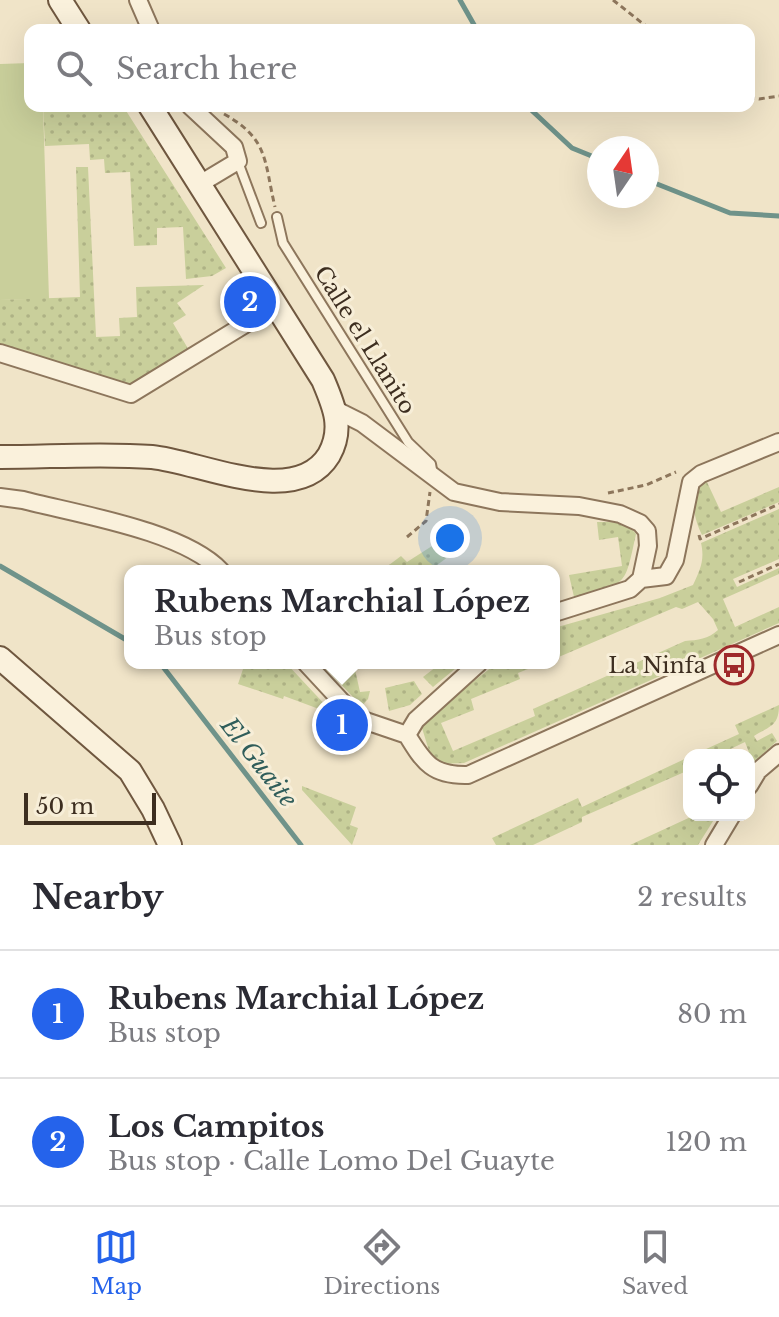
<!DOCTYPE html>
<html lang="en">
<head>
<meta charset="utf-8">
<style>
	:root { --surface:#fff; --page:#f7f7f7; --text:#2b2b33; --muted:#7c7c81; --line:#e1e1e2; --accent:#2563eb }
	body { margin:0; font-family:"Libre Baskerville",serif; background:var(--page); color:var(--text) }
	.controls { position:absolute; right:24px; bottom:24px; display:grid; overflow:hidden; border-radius:16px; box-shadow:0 8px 32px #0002 }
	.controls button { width:72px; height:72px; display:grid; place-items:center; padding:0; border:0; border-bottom:2px solid var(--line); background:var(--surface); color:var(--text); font:40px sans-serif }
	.compass { position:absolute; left:587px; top:136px; width:72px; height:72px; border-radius:50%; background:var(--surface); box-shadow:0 8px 32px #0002; rotate:13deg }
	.scale { position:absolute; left:24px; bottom:20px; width:132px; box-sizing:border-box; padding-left:8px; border:4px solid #3d2e20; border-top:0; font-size:22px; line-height:28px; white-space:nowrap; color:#3d2e20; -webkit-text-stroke:6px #f7eed8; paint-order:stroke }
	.you { position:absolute; left:450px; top:538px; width:28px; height:28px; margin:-20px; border:6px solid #fff; border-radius:50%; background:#1a73e8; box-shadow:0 0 0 12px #1a73e833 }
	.badge { display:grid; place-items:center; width:52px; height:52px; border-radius:50%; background:var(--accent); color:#fff; font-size:26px; font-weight:700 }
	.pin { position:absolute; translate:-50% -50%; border:4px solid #fff; box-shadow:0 2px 8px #0006 }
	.popup { position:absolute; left:124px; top:565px; width:436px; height:104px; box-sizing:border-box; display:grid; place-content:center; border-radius:16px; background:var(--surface); filter:drop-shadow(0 2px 6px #0005); font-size:26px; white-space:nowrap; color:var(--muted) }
	.popup b { font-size:30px; color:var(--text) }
	.popup::after { content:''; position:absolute; left:50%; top:100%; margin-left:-16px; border:16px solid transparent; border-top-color:var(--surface) }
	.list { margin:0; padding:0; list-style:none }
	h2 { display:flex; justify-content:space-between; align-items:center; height:104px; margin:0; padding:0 32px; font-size:34px }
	h2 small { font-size:26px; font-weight:400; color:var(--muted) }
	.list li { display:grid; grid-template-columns:52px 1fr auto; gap:24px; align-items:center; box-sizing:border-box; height:128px; padding:0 32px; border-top:2px solid var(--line) }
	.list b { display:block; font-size:30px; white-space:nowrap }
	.list p { margin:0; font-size:26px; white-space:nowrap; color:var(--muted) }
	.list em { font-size:26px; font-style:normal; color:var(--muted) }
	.icon { flex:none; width:44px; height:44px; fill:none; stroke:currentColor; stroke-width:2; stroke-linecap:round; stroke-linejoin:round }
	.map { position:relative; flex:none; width:779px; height:845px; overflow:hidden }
	.search { position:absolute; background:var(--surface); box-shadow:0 8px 32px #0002; left:24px; right:24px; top:24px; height:88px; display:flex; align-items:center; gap:20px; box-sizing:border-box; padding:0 28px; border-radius:16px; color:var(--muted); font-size:30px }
	.sheet { height:360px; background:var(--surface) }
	nav { display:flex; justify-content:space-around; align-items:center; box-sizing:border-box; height:112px; border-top:2px solid var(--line); background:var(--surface); font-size:22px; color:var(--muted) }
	nav a { display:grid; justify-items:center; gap:4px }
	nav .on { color:var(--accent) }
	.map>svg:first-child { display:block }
	.grass { fill:#c9cf9b }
	.garden { fill:url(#garden-dots) }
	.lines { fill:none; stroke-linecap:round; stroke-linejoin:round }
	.stream { stroke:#6f938a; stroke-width:5 }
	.lane-casing { stroke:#8d765c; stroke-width:12 }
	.street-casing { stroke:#8d765c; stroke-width:20 }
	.secondary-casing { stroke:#6f573f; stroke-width:26 }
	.path { stroke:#8d765c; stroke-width:3; stroke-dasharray:6 4; stroke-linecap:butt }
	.lane { stroke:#faf1dc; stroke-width:8 }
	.street { stroke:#faf1dc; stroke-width:16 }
	.secondary { stroke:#faf1dc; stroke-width:22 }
	.labels { text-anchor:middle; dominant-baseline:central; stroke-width:6; stroke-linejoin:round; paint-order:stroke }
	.street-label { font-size:22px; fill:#3d2e20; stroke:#f7eed8 }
	.poi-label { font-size:22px; fill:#3d2e20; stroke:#f7eed8; text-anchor:end }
	.water-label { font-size:24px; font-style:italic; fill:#2f5d5a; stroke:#f7eed8 }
</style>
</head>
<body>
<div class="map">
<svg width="779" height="845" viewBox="0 0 779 845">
	<defs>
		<pattern id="garden-dots" width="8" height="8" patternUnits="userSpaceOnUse" patternTransform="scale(2)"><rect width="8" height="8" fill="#c9cf9b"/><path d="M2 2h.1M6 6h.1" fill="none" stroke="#aeb285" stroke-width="1.8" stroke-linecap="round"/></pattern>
	</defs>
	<rect width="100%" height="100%" fill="#f0e4c8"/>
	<!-- grass -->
	<path class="grass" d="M30,63v43h13l6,193 -49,1v-236z"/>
	<!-- garden -->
	<path class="garden" d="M43,106h80l103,162 -14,8 -26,3 -3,-52 -26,1v17l-23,1 -4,-74 -25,1 -1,-14 -14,1 -1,-16 -44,2z
		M76,167h12l8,170 24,-1 -1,-18 18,-1 -1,-30 68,-2 -27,18 9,12 -13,8 17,29 -59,37 -131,-41v-48l80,-3z
		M706,480l15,32 58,-25v15l-77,33c-8,-16 -15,-43 4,-55z
		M779,509v50l-46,20 4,8 42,-19v6l-56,25 12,28 44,-20v16l-315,140 -24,1 -10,-10 -8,-26 6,-11 69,-54h46l-25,10 2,6 -49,20 3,11 -33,13 12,28 82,-35 -2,-7 152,-68c13,-1 23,-2 33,-11l-5,-11 -15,-17 -16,7 -6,-2 -122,52v-31l106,-30 33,-13c7,-15 12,-25 8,-42z
		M597,522c14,0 30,-1 39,12 -12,55 -8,48 -62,63l-5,-22 53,-9 -4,-29 -19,3z
		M443,539l13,12 -27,20h-48l20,-15 6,6z
		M245,663h41l43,46 -3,7 -7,-7 -35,-13 -1,3 -45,-15z
		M320,663h44l-10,2 6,27 10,-1 -2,8 -6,7z
		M441,663h21l-29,24 -10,-10z
		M414,681l8,13 -12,11 -21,6 -4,-23z
		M779,705c0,21 -9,21 -25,31l3,5 15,-8 5,8 -24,22 -8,-21 -27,13h-25l46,-21 -4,-9z
		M689,757v13l-107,47v5l-49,23h-37l-4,-7 86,-40 4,9z
		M302,786l54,21 -6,18 8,3 -6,17 -50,-55z
		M695,815h19l1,3 -17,27h-68z"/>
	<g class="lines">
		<!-- stream -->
		<path class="stream" d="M460,0l17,30
			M527,106l45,42 27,11
			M647,180l83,33 49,3
			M0,566l130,76
			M160,663l141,182"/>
		<defs>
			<path id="lane" d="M238,162l23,61
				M277,217l6,26 125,199 23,22 2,11"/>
			<path id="street" d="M138,0l13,30
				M190,106l44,41 4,14 -40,24
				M0,353l131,41 144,-88
				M336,410l26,13 92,69 46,10 79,4 41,8 20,9 7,8 1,15 -7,33 -11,10 -76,24
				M0,497l23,3c54,14 161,31 198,71
				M641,579l25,-3 9,-16 16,-78 10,-8 78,-32
				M306,663l51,55 50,17
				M407,735c17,28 26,41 61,40l311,-140
				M407,735l9,-15 63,-57
				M749,786l9,-15 21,-18
				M714,845l18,-30"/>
			<path id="secondary" d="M60,0l19,30
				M0,457c49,0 104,-4 152,0 49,5 144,52 177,-2 15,-27 5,-49 -6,-75l-173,-274
				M0,658l130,113 23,38 17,36"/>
		</defs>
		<!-- lane casing -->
		<use href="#lane" class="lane-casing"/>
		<!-- street casing -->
		<use href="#street" class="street-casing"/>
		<!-- secondary casing -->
		<use href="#secondary" class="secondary-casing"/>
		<!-- path -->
		<path class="path" d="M613,0l38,30
			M749,97l10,2 20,-3
			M224,114c45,25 40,47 51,93
			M608,493l38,-8 30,-13
			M699,535l1,4 79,-35
			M407,537l19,-16 4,-29
			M739,582l40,-18"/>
		<!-- lane -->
		<use href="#lane" class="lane"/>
		<!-- street -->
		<use href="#street" class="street"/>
		<!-- secondary -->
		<use href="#secondary" class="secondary"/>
	</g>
	<!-- icons -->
	<defs>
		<symbol id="bus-ring" viewBox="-11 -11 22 22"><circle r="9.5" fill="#f7eed8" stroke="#9e2a2b" stroke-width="1.5"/><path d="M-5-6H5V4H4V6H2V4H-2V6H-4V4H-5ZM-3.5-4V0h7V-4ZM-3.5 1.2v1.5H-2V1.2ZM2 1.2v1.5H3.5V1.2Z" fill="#9e2a2b"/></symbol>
	</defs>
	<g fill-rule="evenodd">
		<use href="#bus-ring" x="712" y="643" width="44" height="44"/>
	</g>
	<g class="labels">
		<!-- street labels -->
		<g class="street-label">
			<text transform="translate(365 340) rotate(58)">Calle el Llanito</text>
		</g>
		<!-- poi labels -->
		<g class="poi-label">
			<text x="706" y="665">La Ninfa</text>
		</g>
		<!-- water labels -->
		<g class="water-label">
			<text transform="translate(259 762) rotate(52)">El Guaite</text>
		</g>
	</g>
</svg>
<div class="controls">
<button><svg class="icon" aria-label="locate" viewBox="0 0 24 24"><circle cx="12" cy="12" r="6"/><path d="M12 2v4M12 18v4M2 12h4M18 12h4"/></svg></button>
</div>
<svg class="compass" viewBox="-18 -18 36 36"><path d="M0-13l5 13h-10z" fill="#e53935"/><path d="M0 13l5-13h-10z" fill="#7c7c81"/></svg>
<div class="scale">50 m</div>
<div class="you"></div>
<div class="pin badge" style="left:342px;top:725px">1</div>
<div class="popup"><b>Rubens Marchial López</b>Bus stop</div>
<div class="pin badge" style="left:250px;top:302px">2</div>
<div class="search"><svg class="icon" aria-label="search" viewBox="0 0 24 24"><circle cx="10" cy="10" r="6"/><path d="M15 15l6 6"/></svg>Search here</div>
</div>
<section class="sheet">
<h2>Nearby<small>2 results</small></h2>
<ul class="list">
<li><span class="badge">1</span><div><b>Rubens Marchial López</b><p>Bus stop</p></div><em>80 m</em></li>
<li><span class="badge">2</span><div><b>Los Campitos</b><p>Bus stop · Calle Lomo Del Guayte</p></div><em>120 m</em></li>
</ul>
</section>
<nav>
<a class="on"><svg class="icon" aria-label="map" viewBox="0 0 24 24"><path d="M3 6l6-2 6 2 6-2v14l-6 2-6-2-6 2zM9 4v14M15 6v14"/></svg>Map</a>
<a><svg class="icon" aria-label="directions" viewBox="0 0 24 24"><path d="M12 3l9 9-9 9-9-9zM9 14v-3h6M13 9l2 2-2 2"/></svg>Directions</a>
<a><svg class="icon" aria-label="saved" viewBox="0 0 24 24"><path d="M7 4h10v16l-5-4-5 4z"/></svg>Saved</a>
</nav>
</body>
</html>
